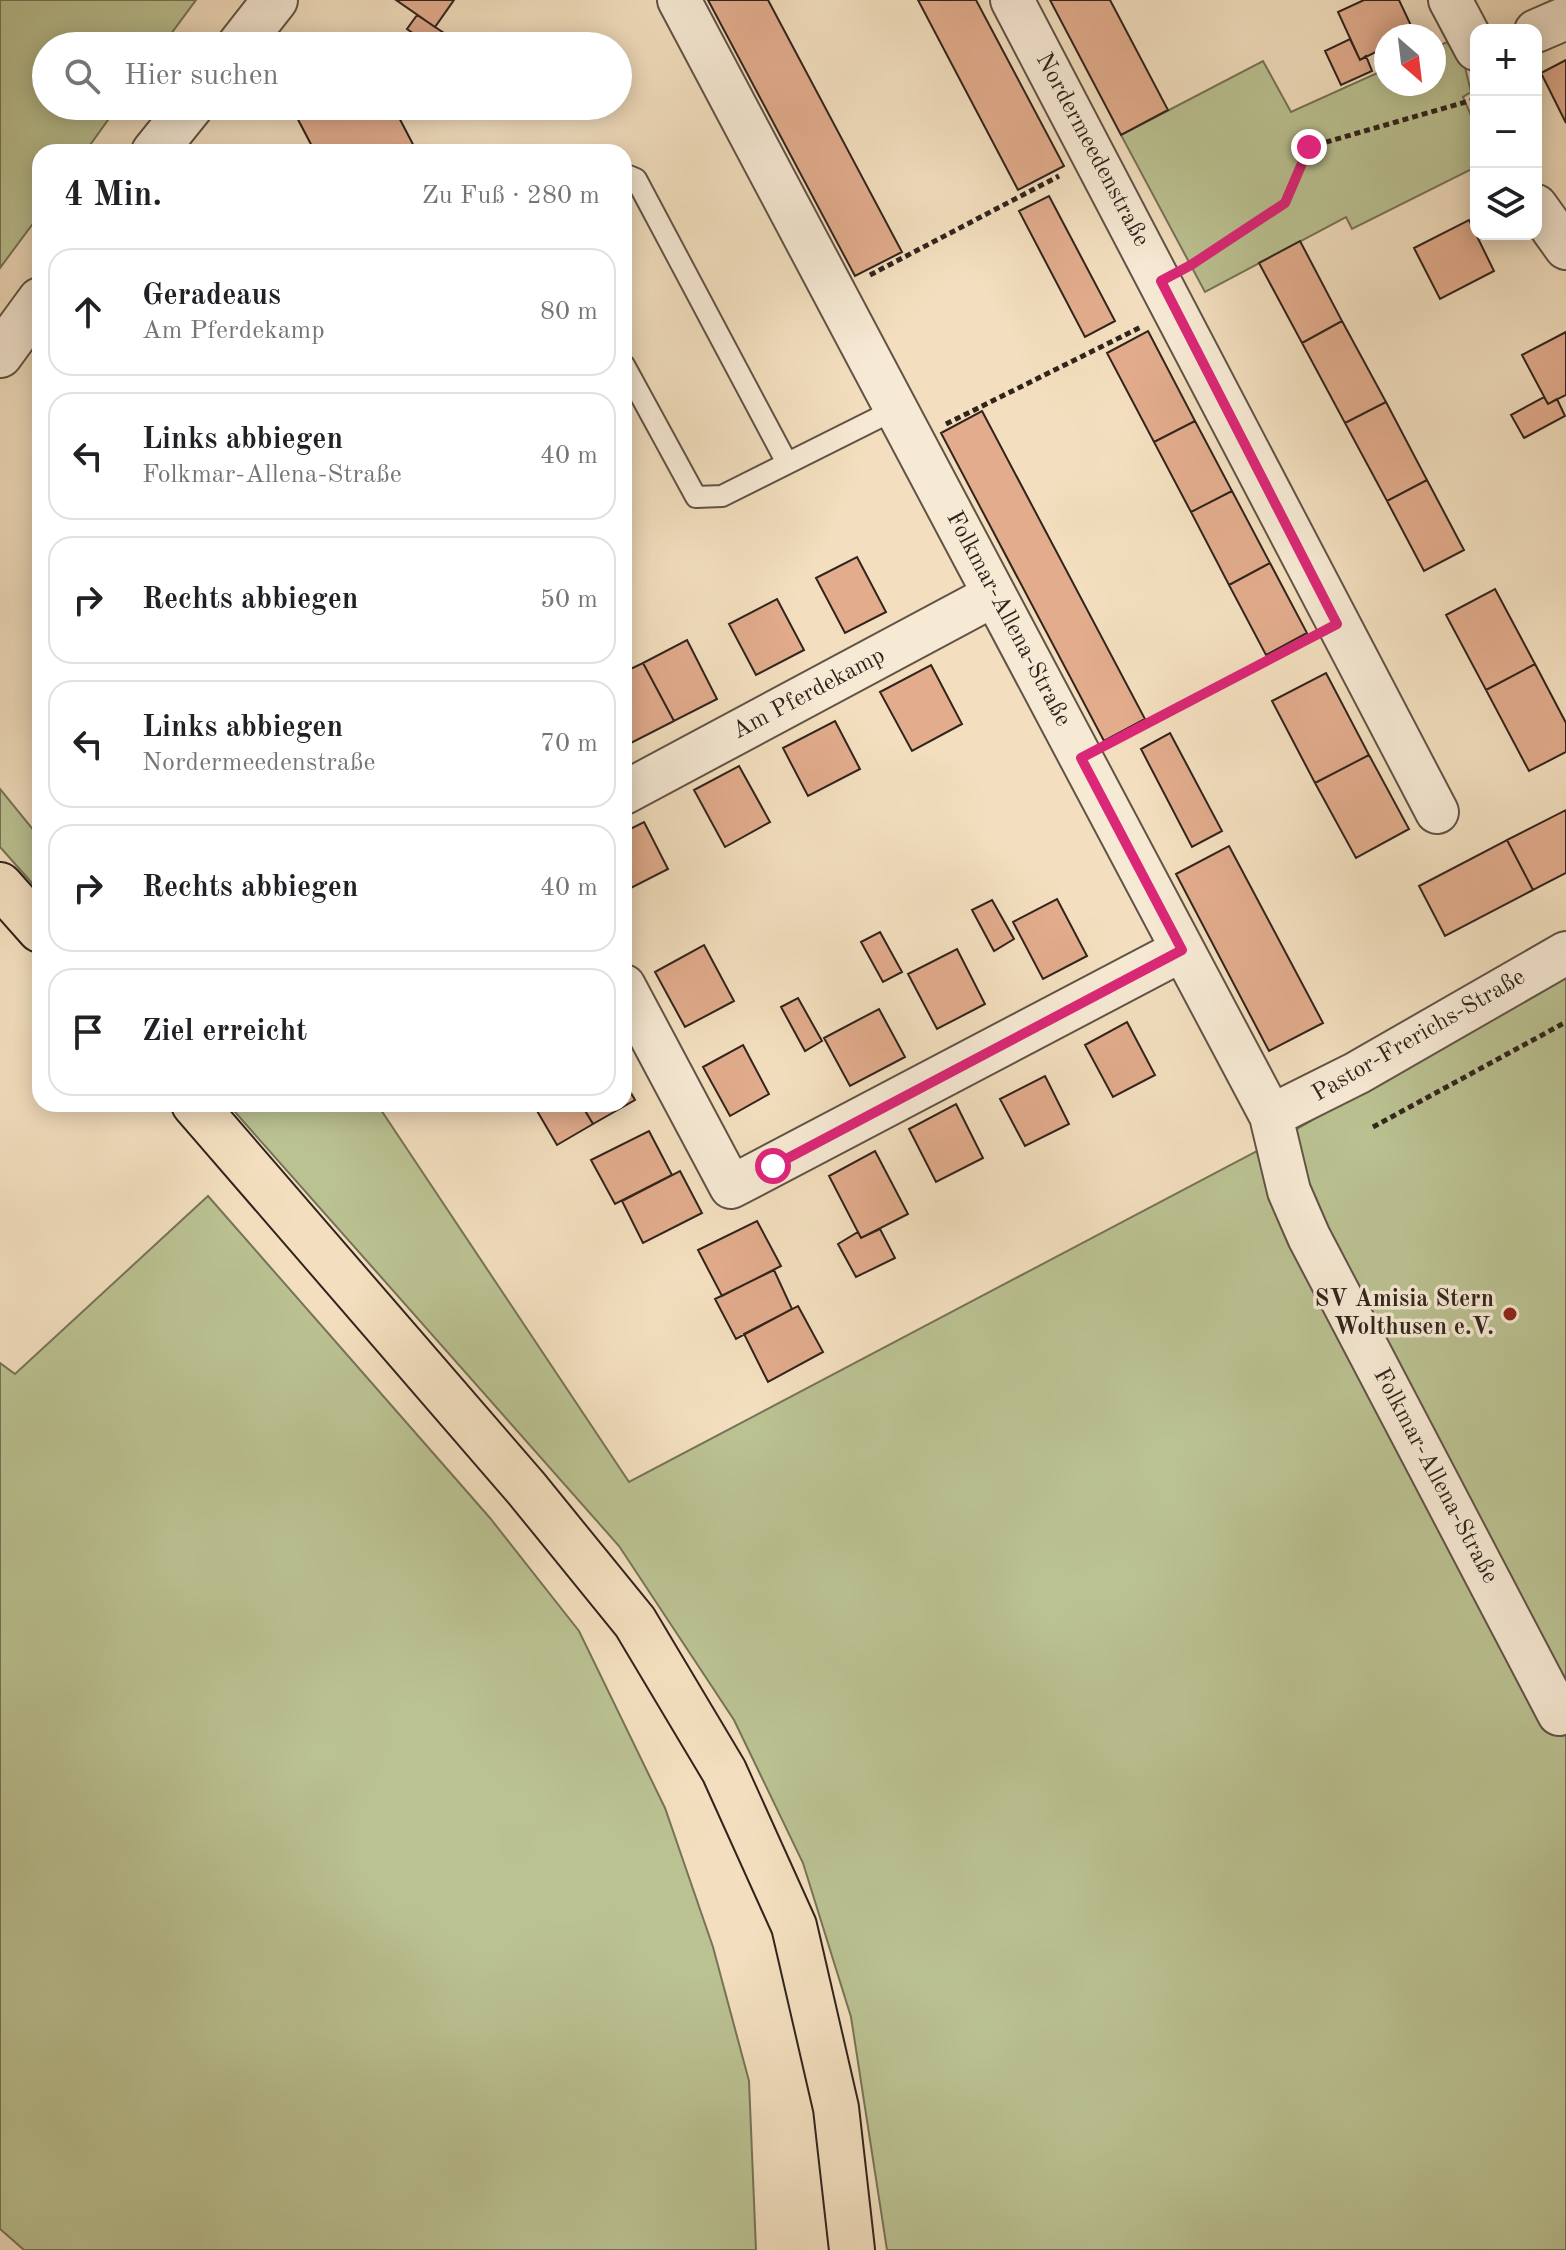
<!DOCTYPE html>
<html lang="de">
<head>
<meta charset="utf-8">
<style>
	:root { --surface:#fff; --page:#f6f6f6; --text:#202124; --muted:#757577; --line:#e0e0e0 }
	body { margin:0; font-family:"Old Standard TT",serif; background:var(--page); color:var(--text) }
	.controls { position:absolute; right:24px; top:24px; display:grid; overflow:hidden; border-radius:16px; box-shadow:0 4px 20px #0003 }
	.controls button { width:72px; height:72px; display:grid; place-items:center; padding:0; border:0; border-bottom:2px solid var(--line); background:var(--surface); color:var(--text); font:40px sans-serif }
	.compass { position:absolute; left:1374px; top:24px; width:72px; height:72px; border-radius:50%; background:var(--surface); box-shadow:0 4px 20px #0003; rotate:152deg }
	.stop { position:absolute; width:24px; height:24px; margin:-18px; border:6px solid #db2777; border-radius:50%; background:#fff }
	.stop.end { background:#db2777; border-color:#fff; box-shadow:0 2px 8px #0008 }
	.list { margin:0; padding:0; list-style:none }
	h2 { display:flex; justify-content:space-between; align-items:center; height:104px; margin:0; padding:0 32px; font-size:34px }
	h2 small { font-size:26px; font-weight:400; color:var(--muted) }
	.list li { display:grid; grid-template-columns:52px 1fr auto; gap:24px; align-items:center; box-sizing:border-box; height:128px; margin:0 16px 16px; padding:0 16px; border:2px solid var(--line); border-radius:24px }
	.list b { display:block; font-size:30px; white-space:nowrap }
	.list p { margin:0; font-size:26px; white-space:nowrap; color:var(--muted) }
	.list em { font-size:26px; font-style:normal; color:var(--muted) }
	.icon { flex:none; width:44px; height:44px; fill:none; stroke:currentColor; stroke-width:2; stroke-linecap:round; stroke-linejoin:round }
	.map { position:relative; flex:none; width:1566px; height:2250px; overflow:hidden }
	.search { position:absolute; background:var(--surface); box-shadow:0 4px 20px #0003; left:32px; top:32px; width:600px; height:88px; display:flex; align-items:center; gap:20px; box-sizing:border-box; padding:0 28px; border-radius:44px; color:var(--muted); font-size:30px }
	.panel { position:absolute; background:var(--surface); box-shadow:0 4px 20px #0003; left:32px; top:144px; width:600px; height:968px; border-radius:24px }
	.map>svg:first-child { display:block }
	.green { fill:#bbc292; stroke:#767358; stroke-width:2 }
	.building { fill:#e2ac8d; stroke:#30241d; stroke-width:2 }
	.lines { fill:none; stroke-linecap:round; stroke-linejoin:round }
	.service-casing { stroke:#615346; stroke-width:24 }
	.minor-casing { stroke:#615346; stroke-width:46 }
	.tertiary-casing { stroke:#615346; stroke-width:48 }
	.motorway-casing { stroke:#30241d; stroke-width:48 }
	.path { stroke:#30241d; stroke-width:5; stroke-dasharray:6 4; stroke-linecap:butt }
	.service { stroke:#f7ead5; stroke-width:20 }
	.minor { stroke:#f7ead5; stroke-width:42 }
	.tertiary { stroke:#f7ead5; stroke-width:44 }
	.motorway { stroke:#f3dfbf; stroke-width:44 }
	.route { stroke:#db2777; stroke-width:10 }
	.poi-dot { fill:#8f2418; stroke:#f7ead5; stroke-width:3 }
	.labels { text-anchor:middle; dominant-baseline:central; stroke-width:7; stroke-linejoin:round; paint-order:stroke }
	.street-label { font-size:24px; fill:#30241d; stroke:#f7ead5 }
	.poi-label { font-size:24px; font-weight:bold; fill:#30241d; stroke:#f7ead5; text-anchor:end }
</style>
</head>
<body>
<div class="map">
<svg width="1566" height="2250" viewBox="0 0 1566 2250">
	<rect width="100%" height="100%" fill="#f3dfbf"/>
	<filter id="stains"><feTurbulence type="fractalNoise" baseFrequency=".0025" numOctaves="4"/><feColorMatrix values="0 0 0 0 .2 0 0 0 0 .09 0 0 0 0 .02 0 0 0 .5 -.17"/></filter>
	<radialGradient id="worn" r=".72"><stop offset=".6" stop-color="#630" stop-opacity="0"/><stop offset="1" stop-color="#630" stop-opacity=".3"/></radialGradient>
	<!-- green -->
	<path class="green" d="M0,0h196l-34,46h-116v60h72l-33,46h-45v62l-40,54z
		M1447,42l17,21 7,29 -8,5 13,30v40l-124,62 -6,-12 -141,75 -84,-157 142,-74 28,51 95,-43v15h48v-36z
		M0,789l40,49v54l-40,-45z
		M1566,974v1276h-679l-36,-233 -48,-154 -69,-143 -115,-174 -391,-442h149l252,378 645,-340z
		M208,1196l282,322 89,113 86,177 48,139 36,134 7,169h-732l-24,-21v-866l15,11z"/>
	<!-- building -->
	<path class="building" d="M396,0h58l-19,27z
		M708,0h60l134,252 -47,24z
		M918,0h58l88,166 -46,24z
		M1050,0h60l58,110 -47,25z
		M1364,0h35l16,34 -29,2v11l-26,13 -22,-48z
		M417,15l39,26 -4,5h-21l-24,-17z
		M1350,39l10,21 6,-4 6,15 -31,14 -16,-34z
		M1566,60v63l-25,-50z
		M295,106h65l7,12 26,-12 24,46h-102l-23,-44z
		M1049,196l66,125 -30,16 -66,-126z
		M1469,220l25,51 -54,28 -26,-51z
		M1300,241l42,80 -40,22 -43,-80z
		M1342,321l44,81 -41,21 -43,-80z
		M1148,331l47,90 -41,21 -47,-89z
		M1566,332v63l-18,9 -26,-49z
		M1544,397l4,7 9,-5 8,17 -41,22 -13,-23z
		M1386,402l41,78 -40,21 -42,-78z
		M982,411l163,308 -41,22 -163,-308z
		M1195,421l37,70 -41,21 -37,-70z
		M1427,480l37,70 -40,21 -37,-70z
		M1232,491l38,72 -41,22 -38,-73z
		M857,557l29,55 -41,21 -29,-55z
		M1270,563l37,70 -41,22 -37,-70z
		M1495,589l40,75 -49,26 -40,-75z
		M777,599l27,51 -48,25 -27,-51z
		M687,640l30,59 -43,22 -31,-58z
		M643,663l31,58 -45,23 -5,-9v-63z
		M1535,664l31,59v29l-37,19 -43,-81z
		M931,665l31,59 -50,27 -32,-59z
		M1326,673l43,82 -54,28 -43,-82z
		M835,721l25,48 -52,27 -25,-48z
		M1170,733l52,98 -30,16 -51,-98z
		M1369,755l40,74 -53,29 -41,-75z
		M739,766l31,56 -45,25 -31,-57z
		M1566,810v63l-33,17 -26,-50z
		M644,822l24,47 -41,21 -3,-58z
		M1507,840l26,50 -88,46 -26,-50z
		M1229,846l94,177 -54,28 -93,-177z
		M1057,899l30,57 -44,23 -30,-57z
		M992,900l22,39 -20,12 -22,-41z
		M880,932l22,40 -19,10 -22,-40z
		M704,945l30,56 -49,26 -30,-55z
		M957,949l28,55 -48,25 -29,-55z
		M798,998l24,43 -17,10 -24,-44z
		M879,1009l26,48 -55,29 -26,-48z
		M1127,1022l28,53 -42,22 -28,-52z
		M743,1045l26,49 -39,22 -27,-49z
		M1045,1076l24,48 -44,22 -25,-47z
		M624,1081l11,19 -42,24 -12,-20h43z
		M533,1104h48l12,20 -36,21z
		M956,1104l27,54 -47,24 -27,-53z
		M649,1131l23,44 -57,29 -24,-44z
		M875,1151l33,63 -47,24 -32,-62z
		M680,1171l22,42 -59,30 -21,-42z
		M757,1221l24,45 -59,30 -24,-46z
		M880,1229l15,29 -39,19 -18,-33 20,-12 3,6z
		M774,1270l18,39 -56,30 -21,-40z
		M798,1306l25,46 -55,30 -24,-48z"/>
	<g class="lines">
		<defs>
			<path id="service" d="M624,174l12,5 151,284
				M624,365l72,132 26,-1 174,-87"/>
			<path id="minor" d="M679,0l592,1116 18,75 20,46 250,477
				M1012,0l425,812
				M1450,0l26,49
				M1536,31l30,-13
				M1536,206l30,42
				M624,793l370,-198
				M624,986l107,201 451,-237
				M1271,1116l86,-43 209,-120"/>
			<path id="tertiary" d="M239,46l36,-46
				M154,152l37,-46
				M0,355l40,-55"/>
			<path id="motorway" d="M0,885l40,45
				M194,1104l332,384 109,134 89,149 70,155 42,182 16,142"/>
		</defs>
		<!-- service casing -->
		<use href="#service" class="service-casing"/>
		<!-- minor casing -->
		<use href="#minor" class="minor-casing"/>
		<!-- tertiary casing -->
		<use href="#tertiary" class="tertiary-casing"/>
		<!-- motorway casing -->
		<use href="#motorway" class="motorway-casing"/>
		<!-- path -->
		<path class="path" d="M1192,265l93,-62 24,-56 167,-48
			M870,275l189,-99
			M946,424l195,-97
			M1114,740l190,-98
			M1373,1127l193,-105"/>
		<!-- service -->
		<use href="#service" class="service"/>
		<!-- minor -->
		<use href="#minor" class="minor"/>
		<!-- tertiary -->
		<use href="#tertiary" class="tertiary"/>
		<!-- motorway -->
		<use href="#motorway" class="motorway"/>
	</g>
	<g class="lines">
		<!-- route -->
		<path class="route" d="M773,1166l409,-216 -101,-192 256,-134 -176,-343 30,-16 94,-62 24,-56"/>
	</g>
	<!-- markers -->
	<circle class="poi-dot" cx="1510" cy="1314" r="8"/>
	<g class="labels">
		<!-- street labels -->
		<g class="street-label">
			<text transform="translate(1092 150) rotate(62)">Nordermeedenstraße</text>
			<text transform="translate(1008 619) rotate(62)">Folkmar-Allena-Straße</text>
			<text transform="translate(809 694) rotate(-28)">Am Pferdekamp</text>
			<text transform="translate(1419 1036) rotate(-30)">Pastor-Frerichs-Straße</text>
			<text transform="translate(1435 1476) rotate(62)">Folkmar-Allena-Straße</text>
		</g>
		<!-- poi labels -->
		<g class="poi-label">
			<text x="1494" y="1300">SV Amisia Stern<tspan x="1494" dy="28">Wolthusen e.V.</tspan></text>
		</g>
	</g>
	<rect width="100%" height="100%" filter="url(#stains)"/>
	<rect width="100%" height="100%" fill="url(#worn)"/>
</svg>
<div class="controls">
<button>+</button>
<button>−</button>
<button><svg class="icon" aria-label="layers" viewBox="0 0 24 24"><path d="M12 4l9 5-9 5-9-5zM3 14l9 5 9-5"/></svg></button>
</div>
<svg class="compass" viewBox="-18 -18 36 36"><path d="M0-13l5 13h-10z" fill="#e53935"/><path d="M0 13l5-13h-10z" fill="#757577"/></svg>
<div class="stop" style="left:773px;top:1166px"></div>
<div class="stop end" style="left:1309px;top:147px"></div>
<div class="search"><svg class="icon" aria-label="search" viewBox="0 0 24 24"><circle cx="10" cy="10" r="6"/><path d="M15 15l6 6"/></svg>Hier suchen</div>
<section class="panel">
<h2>4 Min.<small>Zu Fuß · 280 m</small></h2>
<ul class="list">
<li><svg class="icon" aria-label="ahead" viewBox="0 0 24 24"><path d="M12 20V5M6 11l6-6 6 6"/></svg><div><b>Geradeaus</b><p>Am Pferdekamp</p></div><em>80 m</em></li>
<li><svg class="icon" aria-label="left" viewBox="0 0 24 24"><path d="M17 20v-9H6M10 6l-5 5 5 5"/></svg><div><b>Links abbiegen</b><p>Folkmar-Allena-Straße</p></div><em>40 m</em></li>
<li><svg class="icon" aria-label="right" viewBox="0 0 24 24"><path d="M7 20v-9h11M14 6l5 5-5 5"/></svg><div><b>Rechts abbiegen</b></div><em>50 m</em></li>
<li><svg class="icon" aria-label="left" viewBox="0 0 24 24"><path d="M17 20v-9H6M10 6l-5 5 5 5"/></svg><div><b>Links abbiegen</b><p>Nordermeedenstraße</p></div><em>70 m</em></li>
<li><svg class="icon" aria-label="right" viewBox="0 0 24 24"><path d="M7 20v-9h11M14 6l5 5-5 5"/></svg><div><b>Rechts abbiegen</b></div><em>40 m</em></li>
<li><svg class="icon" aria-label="arrive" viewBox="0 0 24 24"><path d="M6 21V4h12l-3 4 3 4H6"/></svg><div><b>Ziel erreicht</b></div></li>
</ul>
</section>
</div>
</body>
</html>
